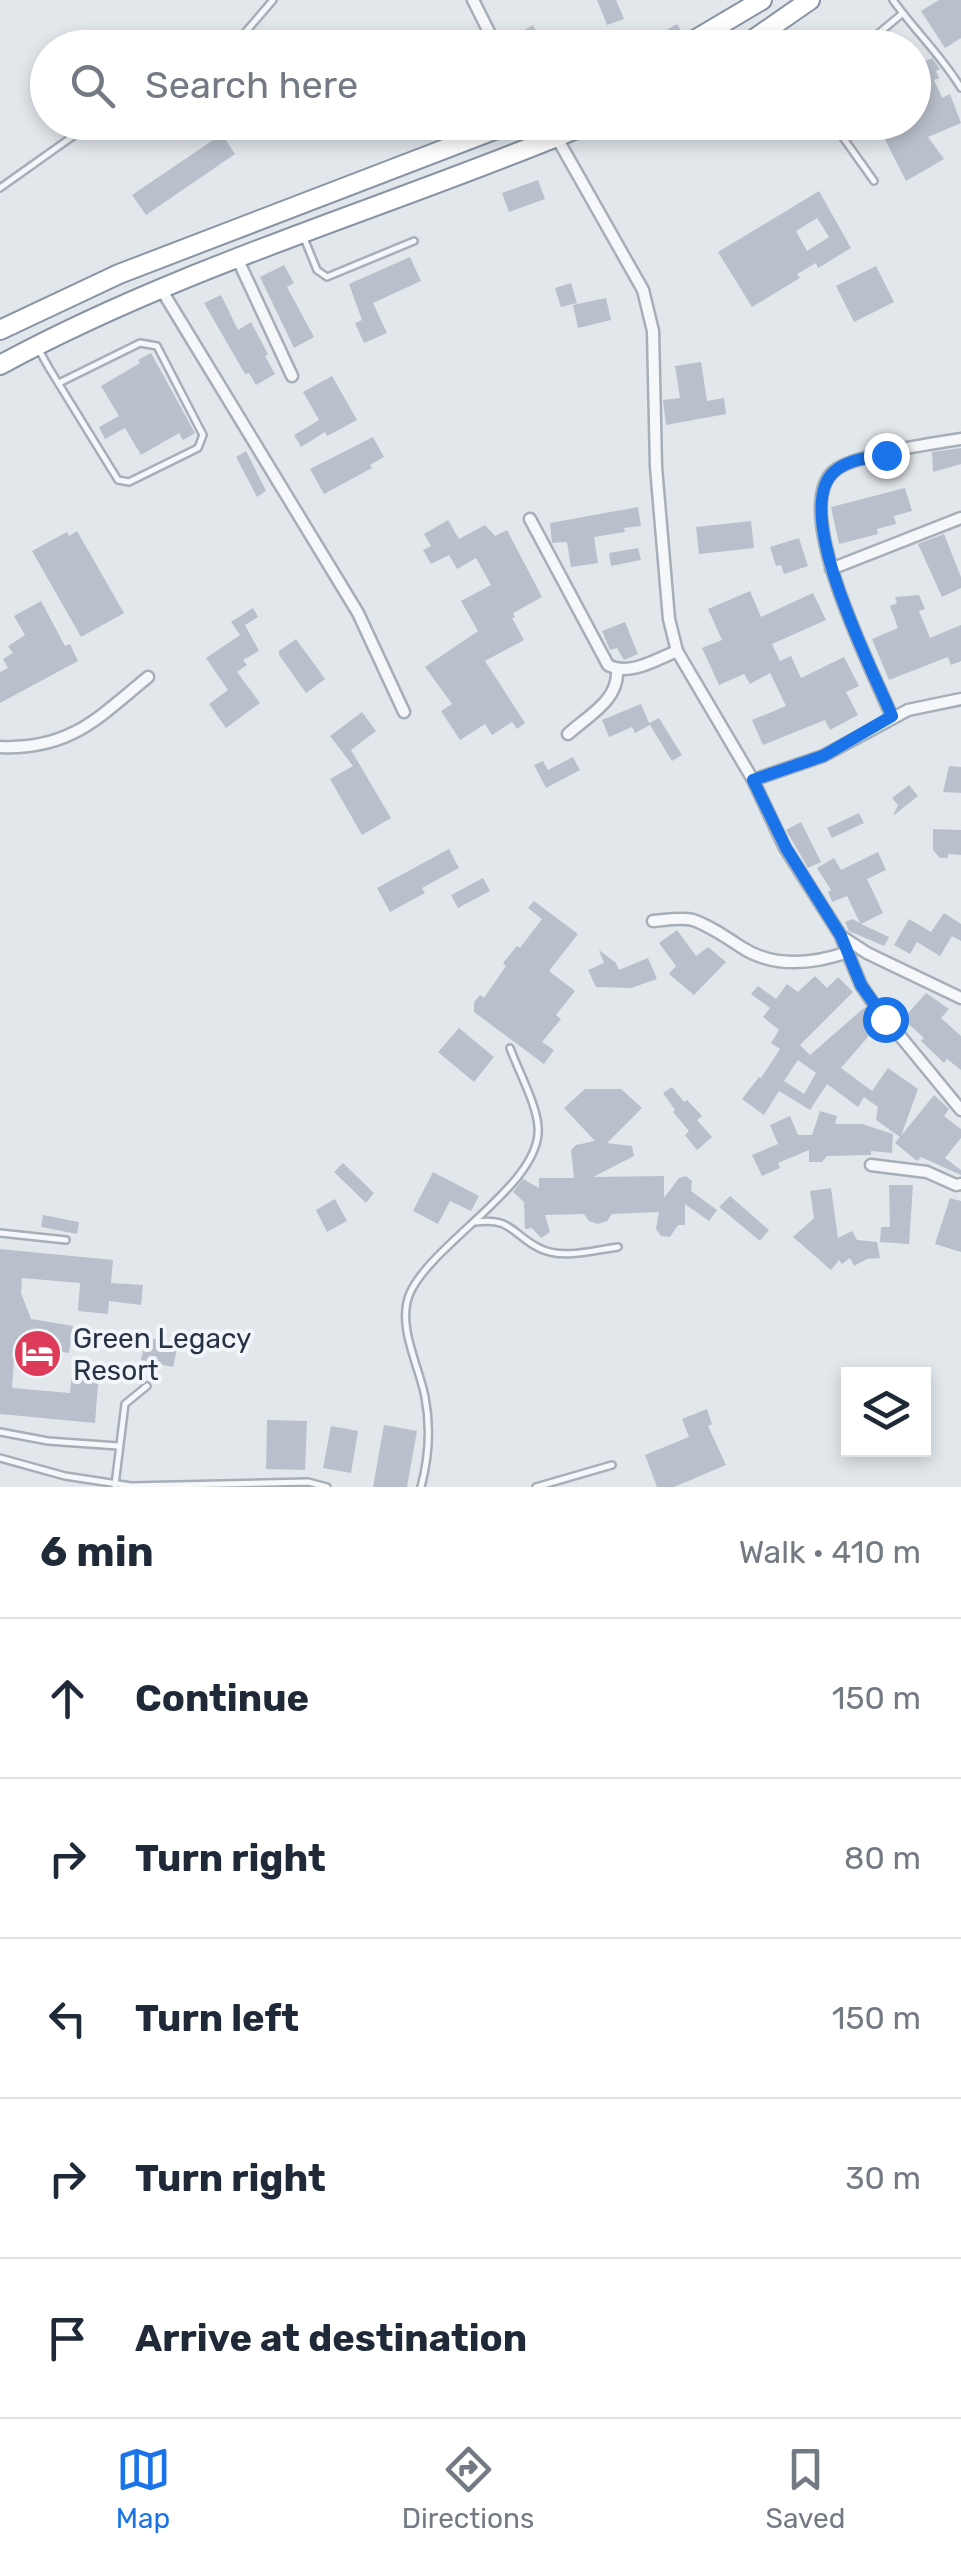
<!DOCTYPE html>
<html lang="en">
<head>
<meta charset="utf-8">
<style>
	:root { --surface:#fff; --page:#f6f6f7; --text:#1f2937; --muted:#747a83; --line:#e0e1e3; --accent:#1a73e8 }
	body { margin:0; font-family:Rubik,sans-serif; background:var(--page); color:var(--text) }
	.controls { position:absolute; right:30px; bottom:30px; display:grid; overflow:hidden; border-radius:0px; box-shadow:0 5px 15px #0003 }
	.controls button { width:90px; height:90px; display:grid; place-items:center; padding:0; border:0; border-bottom:2px solid var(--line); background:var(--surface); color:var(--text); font:50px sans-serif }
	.stop { position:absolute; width:30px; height:30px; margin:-22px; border:8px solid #1a73e8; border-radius:50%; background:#fff }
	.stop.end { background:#1a73e8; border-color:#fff; box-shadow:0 2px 10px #0008 }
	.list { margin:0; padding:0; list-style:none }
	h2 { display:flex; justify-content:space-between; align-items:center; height:130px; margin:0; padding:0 40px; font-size:42px }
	h2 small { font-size:32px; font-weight:400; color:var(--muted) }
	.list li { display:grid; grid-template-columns:65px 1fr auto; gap:30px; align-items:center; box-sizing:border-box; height:160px; padding:0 40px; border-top:2px solid var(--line) }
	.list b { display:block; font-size:38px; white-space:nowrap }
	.list em { font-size:32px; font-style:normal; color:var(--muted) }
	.icon { flex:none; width:55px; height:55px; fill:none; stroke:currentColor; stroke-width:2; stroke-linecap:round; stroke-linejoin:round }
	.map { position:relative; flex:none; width:961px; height:1487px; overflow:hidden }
	.search { position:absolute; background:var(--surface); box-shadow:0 5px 15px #0003; left:30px; right:30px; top:30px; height:110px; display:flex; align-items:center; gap:25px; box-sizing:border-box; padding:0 35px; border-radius:55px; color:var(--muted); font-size:38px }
	.sheet { height:930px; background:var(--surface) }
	nav { display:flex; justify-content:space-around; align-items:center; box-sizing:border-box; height:140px; border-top:2px solid var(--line); background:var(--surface); font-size:28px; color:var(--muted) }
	nav a { display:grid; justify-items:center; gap:5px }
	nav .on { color:var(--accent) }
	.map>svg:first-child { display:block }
	.building { fill:#b9c0cb; fill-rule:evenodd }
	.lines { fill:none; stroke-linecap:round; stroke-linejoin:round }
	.service-casing { stroke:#a6aeb7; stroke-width:10 }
	.minor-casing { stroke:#a6aeb7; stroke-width:15 }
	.trunk-casing { stroke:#8894a5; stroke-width:22 }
	.service { stroke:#f6f7fa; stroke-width:5 }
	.minor { stroke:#f6f7fa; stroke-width:10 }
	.trunk { stroke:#fff; stroke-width:18 }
	.route { stroke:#1a73e8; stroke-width:12 }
	.labels { text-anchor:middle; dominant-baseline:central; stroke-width:8; stroke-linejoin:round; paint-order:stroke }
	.poi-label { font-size:28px; fill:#283446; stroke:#f2f5f9; text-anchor:start }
</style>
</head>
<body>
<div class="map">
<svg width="961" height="1487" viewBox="0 0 961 1487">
	<rect width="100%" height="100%" fill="#e2e7ec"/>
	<!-- building -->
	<path class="building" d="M597,0h19l8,19 -17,6z
		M939,0h22v38l-16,10 -24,-37z
		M677,24l5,9 -13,11 -5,4h-29z
		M533,25l12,23h-18l-8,-15z
		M844,30l10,18h-43z
		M932,58l8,11 -4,2 3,7 -5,2 8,18 8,-4 11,29 -33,14 16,22 -38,22 -28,-55 36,-4v-55z
		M256,122h41l-19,14 -3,-5 -9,6z
		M222,134l13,20 -89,61 -14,-20z
		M538,180l7,19 -36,13 -7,-19z
		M819,191l32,57 -33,20 -2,-5 -19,11 3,4 -48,29 -34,-55zM817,218l12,19 -22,14 -11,-20z
		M410,257l11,24 -48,22 14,30 -23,10 -9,-20 7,-3 -13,-36z
		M284,265l10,18 -7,4 27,50 -20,11 -34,-71z
		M876,266l18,36 -40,20 -18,-36z
		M571,283l6,20 -16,4 -6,-19z
		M221,295l17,35 13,-8 17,32 -3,2 10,18 -19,11 -7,-12 -4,1 -41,-71z
		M606,298l5,22 -33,8 -5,-23z
		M151,353l44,80 -12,7 -4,-7 -38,22 -16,-27 -20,11 -6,-12 20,-11 -18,-30 39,-23 -2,-3z
		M701,362l6,39 17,-3 2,16 -60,11 -3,-25 17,-2 -5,-32z
		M332,376l25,44 -30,16 -2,-4 -24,15 -7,-12 25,-15 -16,-28z
		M373,437l11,20 -14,8 2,3 -48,26 -14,-25z
		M961,448v16l-28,8 -1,-20z
		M246,451l20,40 -9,6 -21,-40z
		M905,488l7,23 -18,5 2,8 -19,5 1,5 -39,10 -8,-37z
		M638,507l3,19 -17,2 1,4 -31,5 4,26 -27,4 -4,-25 -15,1 -2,-20z
		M448,520l11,19 26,-14 10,11 12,-6 35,67 -29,16 2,4 -3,1 12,22 -39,21 40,62 -8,6 -5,-7 -20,13 -7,-11 -25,16 -19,-29 11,-7 -27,-37 53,-36 -17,-30 30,-16 -15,-27 -19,11 -8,-14 -18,9 -8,-14 8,-4 -7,-12z
		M751,521l3,27 -55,6 -3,-27z
		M77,531l47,82 -43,24 -49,-86 35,-19 2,4z
		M944,534l17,43v11l-19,9 -24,-53z
		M799,538l9,28 -24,8 -3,-9 -5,1 -6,-19z
		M638,548l3,12 -30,6 -2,-13z
		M750,591l11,26 52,-24 13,27 -54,24 8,17 11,-5 10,22 43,-21 15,29 -13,6 12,23 -28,15 -5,-10 -62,25 -11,-25 34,-14 -16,-33 -20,11 -6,-10 -25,11 -17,-37 20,-8 -14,-31z
		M919,595l6,14 -6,2 11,27 31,-13v36l-10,4 -3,-8 -59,23 -17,-41 26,-11 -8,-22 7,-3 -2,-6z
		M41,601l24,45 5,-2 8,17 -78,42v-31l8,-4 -5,-9 10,-6 -5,-7 17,-11 -11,-19z
		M253,608l5,9 -13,8 14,26 -16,9 4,5 -10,7 23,31 -34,25 -17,-24 19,-14 -22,-32 34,-23 -9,-13z
		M625,622l13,32 -14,6 -7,-12 -7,2 -8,-19z
		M296,639l29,40 -19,14 -27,-38v-4z
		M641,704l8,19 10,-5 23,37 -10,6 -22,-36 -15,8 -3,-6 -23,10 -7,-17z
		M362,712l14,19 -25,19 40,68 -29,17 -32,-56 23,-13 -23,-30z
		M573,757l7,13 -34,18 -12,-23 9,-4 5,9z
		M949,766l12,1v26l-18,-1z
		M909,785l9,11 -25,20 5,-11 -6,-7z
		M859,813l5,10 -32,15 -5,-10z
		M801,822l20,40 -13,6 -22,-38z
		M933,829l28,1v25l-13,-1v4h-8l-7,-8z
		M449,849l10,19 -37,20 3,5 -35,19 -13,-24z
		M878,852l8,18 -19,9 16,34 -22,11 28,13 -5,9 -35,-15 -4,-9 7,-3 8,4 -13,-27 -15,6 -4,-10 3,-2 -14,-22 17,-10 7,12z
		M483,878l7,13 -32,17 -7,-13z
		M534,901l44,33 -29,37 26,20 -19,24 5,4 -19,23 12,8 -10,14 -70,-52v-10l6,-7 4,3 22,-32 -3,-3 14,-17 3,2 22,-29 -14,-11z
		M944,913l17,11v17l-9,-5 -12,20 -23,-14 -7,12 -16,-9 15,-26 22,13z
		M677,930l19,26 12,-9 18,15 -32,33 -25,-21 7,-8 -17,-23z
		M599,950l17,13 3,7 29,-12 9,21 -26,9 -35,-1 -8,-17 16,-7z
		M815,976l12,12 11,-11 15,15 -53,53 10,10 55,-48 14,17 -38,44 31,23 16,-23 30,21 -17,47 33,-41 10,9 5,5 -5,7 17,13v9l-16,20 16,12v5l-40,-18 -4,4 -22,-18 5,-6 -24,-17 2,-13 -14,-10 -6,10 -31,-23 -17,26 -31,-19 -15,24 -22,-16 17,-22 2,1 19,-29 -9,-6 8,-13 -16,-13 7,-9 -19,-14 7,-8 18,13 11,-15 11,8zM798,1060l18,13 -12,21 -20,-13z
		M926,993l23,16 -8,9 20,18v34l-14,-11 -3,4 -23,-22 3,-3 -21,-19z
		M459,1028l35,29 -20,25 -36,-30z
		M672,1087l12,15 3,-2 15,16 -5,4 15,17 -15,13 -12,-15 4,-4 -16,-19 2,-2 -12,-17z
		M585,1089h36l21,19 -35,35 25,3 2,10 -41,21 71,-1v22l15,-20 7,-2 6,5 -1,10 26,19 -8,11 -24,-17v21h-7l-8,12 -9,-1 -5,-7 3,-17 -47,2 -5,7 -9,3 -9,-3 -5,-7 -39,1 5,17 -9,6 -9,-10 -7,1 -1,-27 -11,-10 10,-13 16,9v-10h35l-3,-28 5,-5 19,-4 -31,-33z
		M820,1111l17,5 -2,8h27l31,10 -1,19 -21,-2v4l-44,1 -5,6h-13v-12l-31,13 2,5 -18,8 -10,-21 26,-11 -8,-19 20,-9 8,19h14z
		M343,1163l31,30 -8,10 -32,-31z
		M433,1172l46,24 -8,15 -21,-10 -12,23 -25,-13z
		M889,1185h24l-4,59 -29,-2 1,-15h9z
		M831,1188l7,50 14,-7 5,9 20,2 3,16 -13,1 -13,7 -4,-8 -8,6 -3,-4 -8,10 -38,-33 21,-19 -4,-27z
		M730,1196l39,34 -9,11 -41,-34z
		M950,1198l11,3v51l-26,-8z
		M335,1199l12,22 -20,11 -11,-22z
		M43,1215l36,7 -2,12 -36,-7z
		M0,1249l113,11 -2,23 32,2 -2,20 -32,-4 -1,13 -30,-3 2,-28 -58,-5 -1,15 10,26 42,7 -4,27 -44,-6 -11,13 -2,28 58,5 2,-23 27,2 -4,51 -95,-9z
		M146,1337l32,7 -5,23 -32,-7z
		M707,1409l5,15 -4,2 18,39 -52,22h-17l-12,-32 44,-18 -7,-18z
		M267,1420l40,1 -2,49 -39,-1z
		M384,1425l33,6 -10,56h-34z
		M331,1426l27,5 -7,42 -28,-5z"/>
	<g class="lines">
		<defs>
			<path id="service" d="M893,0c22,31 48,55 68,88
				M226,48l17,-13 30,-35
				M861,48l42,-35
				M832,122l42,59
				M0,188l93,-66
				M304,238l13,32 10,7 87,-36
				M39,350l10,18 69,112 11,2 69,-34 5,-13 -46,-89 -17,-3 -81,40
				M476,1222c35,-5 37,13 63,26 23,12 55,2 79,-1
				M0,1233l66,7
				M0,1432l48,9 70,5
				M0,1458l65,18 66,10 177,-4 19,5
				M115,1485l10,-81 22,-18
				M421,1487c8,-30 10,-59 4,-90 -6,-32 -29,-72 -15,-104 23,-51 133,-110 128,-166 -1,-22 -20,-57 -28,-79
				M536,1487l76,-22"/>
			<path id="minor" d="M473,0l24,48
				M557,138l86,152 10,41 3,136 13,152 8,32 76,129 70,-24 85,-46 53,-11
				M238,260l54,116
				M161,289l197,324 46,99
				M530,519l78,146c21,12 49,-6 69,-14
				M831,569l130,-51
				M892,717c-19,-46 -103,-208 -58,-246 18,-16 100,-28 127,-32
				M568,734c21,-19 51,-34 49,-64
				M0,747c70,3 98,-29 148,-70
				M753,780l32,68 56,88 26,17 94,45
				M653,921c12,-1 29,-4 40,-1 17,6 33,17 48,27 32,21 72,17 107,5
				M841,937l20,48 12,18 88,107
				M871,1165l56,7 29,13 5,-1"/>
			<path id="trunk" d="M681,48l81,-48
				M741,48l69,-48
				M0,330l119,-56 396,-152
				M0,365c188,-102 397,-160 593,-243"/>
		</defs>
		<!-- service casing -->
		<use href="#service" class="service-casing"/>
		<!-- minor casing -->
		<use href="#minor" class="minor-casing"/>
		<!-- trunk casing -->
		<use href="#trunk" class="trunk-casing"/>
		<!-- service -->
		<use href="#service" class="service"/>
		<!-- minor -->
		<use href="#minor" class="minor"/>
		<!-- trunk -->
		<use href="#trunk" class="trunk"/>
	</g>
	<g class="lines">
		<!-- route -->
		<path class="route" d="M885,1019l-24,-34 -20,-49 -55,-88 -33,-68 70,-24 69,-40c-19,-45 -103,-207 -57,-245 14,-12 33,-13 51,-16"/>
	</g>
	<!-- icons -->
	<defs>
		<symbol id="hotel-disc" viewBox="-11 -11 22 22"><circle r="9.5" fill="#de3b5b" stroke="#f2f5f9"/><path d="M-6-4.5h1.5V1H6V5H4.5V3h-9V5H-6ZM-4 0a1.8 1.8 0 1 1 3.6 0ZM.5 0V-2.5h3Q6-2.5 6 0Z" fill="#fff"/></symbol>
	</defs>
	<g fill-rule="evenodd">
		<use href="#hotel-disc" x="10" y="1326" width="55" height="55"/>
	</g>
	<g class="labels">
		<!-- poi labels -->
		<g class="poi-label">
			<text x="73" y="1338">Green Legacy<tspan x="73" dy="32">Resort</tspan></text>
		</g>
	</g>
</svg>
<div class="controls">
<button><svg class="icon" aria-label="layers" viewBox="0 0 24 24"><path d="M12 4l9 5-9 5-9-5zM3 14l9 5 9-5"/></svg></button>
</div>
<div class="stop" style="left:885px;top:1019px"></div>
<div class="stop end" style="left:886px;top:455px"></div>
<div class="search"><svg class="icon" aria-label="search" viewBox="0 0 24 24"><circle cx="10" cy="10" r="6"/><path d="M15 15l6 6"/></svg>Search here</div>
</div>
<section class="sheet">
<h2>6 min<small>Walk · 410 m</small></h2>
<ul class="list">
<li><svg class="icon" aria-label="ahead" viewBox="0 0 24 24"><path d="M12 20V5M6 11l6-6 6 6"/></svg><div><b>Continue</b></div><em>150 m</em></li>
<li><svg class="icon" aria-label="right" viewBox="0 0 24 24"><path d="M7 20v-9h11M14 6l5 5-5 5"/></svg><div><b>Turn right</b></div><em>80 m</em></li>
<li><svg class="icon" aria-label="left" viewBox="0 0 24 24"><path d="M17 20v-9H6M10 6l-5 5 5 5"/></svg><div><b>Turn left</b></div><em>150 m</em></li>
<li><svg class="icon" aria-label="right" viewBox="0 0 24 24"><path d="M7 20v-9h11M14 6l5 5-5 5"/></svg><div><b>Turn right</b></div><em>30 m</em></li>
<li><svg class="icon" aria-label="arrive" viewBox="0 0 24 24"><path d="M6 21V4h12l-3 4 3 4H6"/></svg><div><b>Arrive at destination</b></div></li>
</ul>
</section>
<nav>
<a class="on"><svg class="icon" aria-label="map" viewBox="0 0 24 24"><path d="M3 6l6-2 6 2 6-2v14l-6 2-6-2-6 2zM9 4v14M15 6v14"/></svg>Map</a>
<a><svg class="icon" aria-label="directions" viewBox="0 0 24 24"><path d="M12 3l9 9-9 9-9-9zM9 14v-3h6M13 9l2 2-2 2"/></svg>Directions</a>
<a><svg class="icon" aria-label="saved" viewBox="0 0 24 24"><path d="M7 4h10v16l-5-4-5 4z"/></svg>Saved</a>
</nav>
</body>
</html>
